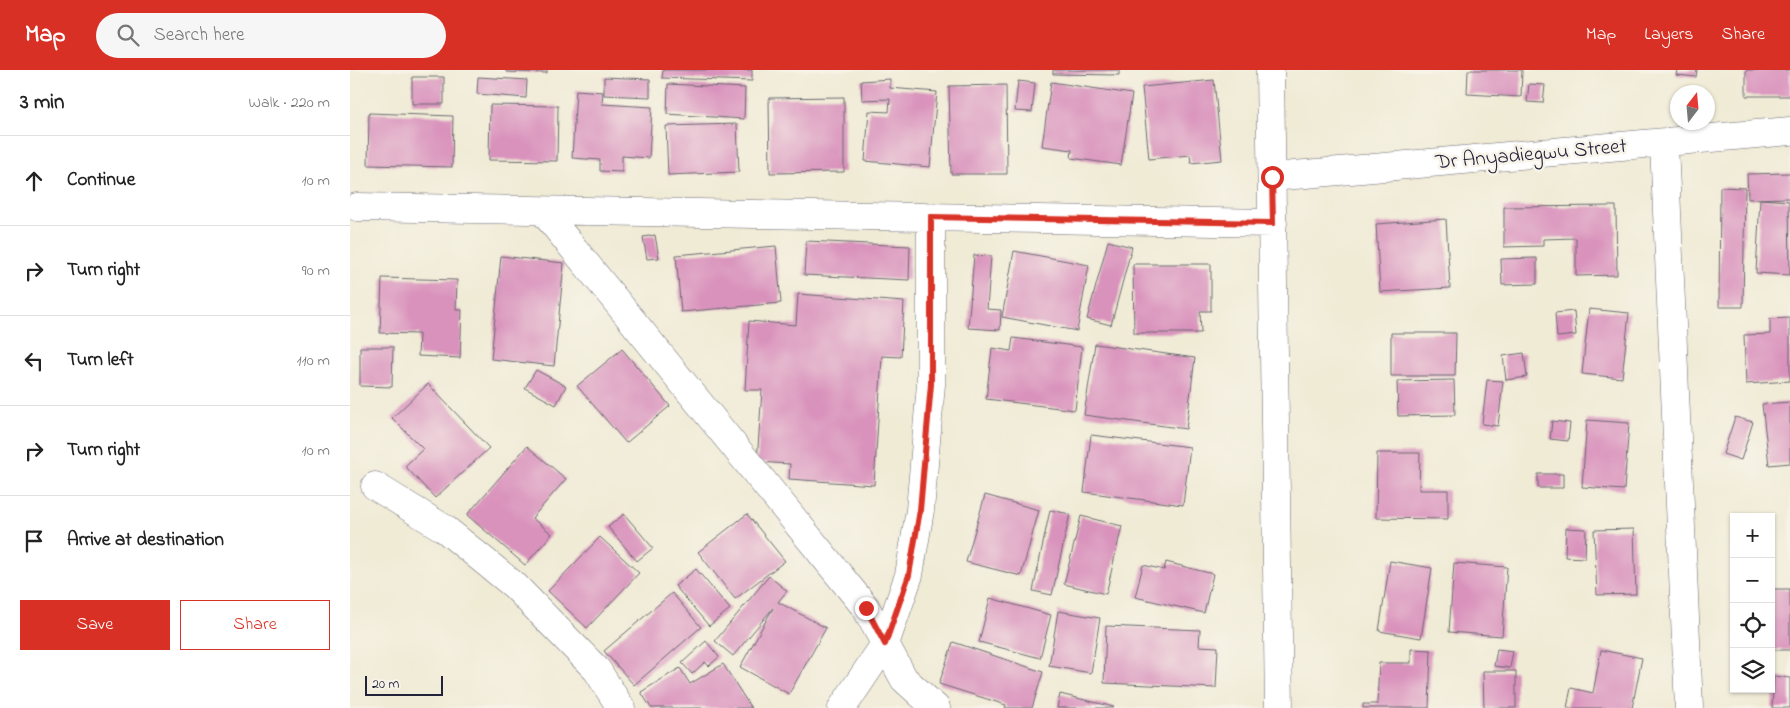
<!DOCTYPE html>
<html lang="en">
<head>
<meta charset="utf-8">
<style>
	:root { --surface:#fff; --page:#f6f6f6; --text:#222; --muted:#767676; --line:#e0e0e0; --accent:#d93025 }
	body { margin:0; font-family:"Indie Flower",sans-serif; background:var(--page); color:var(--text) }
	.controls { position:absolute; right:15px; bottom:15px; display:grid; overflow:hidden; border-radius:0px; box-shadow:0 1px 4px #0004 }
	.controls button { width:45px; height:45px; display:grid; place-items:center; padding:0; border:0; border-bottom:1px solid var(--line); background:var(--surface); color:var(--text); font:25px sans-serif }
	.compass { position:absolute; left:1320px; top:15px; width:45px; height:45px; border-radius:50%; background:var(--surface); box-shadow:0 1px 4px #0004; rotate:16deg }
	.scale { position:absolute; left:15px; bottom:12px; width:78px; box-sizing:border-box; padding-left:5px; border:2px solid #22223b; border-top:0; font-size:14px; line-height:18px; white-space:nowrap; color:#22223b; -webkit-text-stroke:4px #f7f3e8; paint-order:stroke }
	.stop { position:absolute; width:15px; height:15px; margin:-11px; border:4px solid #d93025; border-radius:50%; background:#fff }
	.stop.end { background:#d93025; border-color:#fff; box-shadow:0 1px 5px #0008 }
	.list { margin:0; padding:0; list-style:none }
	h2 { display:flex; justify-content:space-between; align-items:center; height:65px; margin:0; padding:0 20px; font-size:21px }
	h2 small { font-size:16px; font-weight:400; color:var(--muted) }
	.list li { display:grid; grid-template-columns:32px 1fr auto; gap:15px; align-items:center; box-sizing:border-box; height:90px; padding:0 20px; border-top:1px solid var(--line) }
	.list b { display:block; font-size:19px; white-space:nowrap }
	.list em { font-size:16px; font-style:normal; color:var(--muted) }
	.actions { display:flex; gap:10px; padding:15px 20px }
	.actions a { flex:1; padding:11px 0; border:1px solid var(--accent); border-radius:0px; text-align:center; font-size:18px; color:var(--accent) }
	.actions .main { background:var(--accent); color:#fff }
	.icon { flex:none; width:28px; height:28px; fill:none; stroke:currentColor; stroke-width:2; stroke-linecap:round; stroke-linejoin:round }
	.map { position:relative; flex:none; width:1440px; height:638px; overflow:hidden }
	header { display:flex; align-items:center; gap:30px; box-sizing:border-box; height:70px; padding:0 25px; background:var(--accent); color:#fff }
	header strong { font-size:24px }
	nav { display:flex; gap:28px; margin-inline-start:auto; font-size:18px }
	.search { width:350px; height:45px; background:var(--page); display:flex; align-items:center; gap:12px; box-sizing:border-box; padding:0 18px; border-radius:28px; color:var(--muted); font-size:19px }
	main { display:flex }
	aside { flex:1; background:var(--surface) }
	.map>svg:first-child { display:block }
	.building { fill:#d992bc }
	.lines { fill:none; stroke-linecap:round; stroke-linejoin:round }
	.minor-casing { stroke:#6a6871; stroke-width:29 }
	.minor { stroke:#fff; stroke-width:28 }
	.route { stroke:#d93025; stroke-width:6 }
	.labels { text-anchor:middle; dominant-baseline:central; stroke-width:5; stroke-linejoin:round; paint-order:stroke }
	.street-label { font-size:21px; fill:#22223b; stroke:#f7f3e8 }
</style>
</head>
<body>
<header>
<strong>Map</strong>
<div class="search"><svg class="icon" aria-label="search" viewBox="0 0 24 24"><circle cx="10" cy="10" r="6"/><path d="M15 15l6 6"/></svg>Search here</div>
<nav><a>Map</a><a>Layers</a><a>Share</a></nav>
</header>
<main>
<aside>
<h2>3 min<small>Walk · 220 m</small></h2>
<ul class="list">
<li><svg class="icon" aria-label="ahead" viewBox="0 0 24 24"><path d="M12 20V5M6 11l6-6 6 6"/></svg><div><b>Continue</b></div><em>10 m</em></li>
<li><svg class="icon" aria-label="right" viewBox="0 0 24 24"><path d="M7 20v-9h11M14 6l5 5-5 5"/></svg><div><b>Turn right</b></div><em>90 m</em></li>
<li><svg class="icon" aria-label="left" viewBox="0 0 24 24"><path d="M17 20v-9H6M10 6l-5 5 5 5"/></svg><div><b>Turn left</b></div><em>110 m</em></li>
<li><svg class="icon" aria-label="right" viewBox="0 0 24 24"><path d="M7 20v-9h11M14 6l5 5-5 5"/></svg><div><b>Turn right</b></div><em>10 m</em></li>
<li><svg class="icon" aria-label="arrive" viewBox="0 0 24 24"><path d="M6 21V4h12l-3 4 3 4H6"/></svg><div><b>Arrive at destination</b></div></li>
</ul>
<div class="actions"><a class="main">Save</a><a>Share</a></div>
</aside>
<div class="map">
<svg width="1440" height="638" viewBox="0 0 1440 638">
	<rect width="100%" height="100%" fill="#f7f3e8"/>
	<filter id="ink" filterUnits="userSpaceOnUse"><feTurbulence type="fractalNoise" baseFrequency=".02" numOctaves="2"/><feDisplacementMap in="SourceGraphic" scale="10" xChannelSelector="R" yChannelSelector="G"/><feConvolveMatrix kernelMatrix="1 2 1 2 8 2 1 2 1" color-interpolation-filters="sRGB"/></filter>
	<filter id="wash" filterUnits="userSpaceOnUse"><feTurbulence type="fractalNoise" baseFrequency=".0096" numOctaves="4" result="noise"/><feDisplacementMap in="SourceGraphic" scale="20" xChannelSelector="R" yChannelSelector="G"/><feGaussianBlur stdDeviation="1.12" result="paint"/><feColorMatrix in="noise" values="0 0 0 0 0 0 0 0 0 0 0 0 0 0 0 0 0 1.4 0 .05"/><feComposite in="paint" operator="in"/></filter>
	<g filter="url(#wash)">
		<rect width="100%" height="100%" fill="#f0ebd5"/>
		<g id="blocks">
			<!-- building -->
			<path class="building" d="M156,0h41v3l-41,-1z
				M313,0h89v11l-90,-3z
				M703,0h66v5l-66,-1z
				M1118,0h54l-1,27 -54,-3z
				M1327,0h20l-1,7 -20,-2z
				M1396,0h44v26h-44z
				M62,7h32v27h-32z
				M128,7l49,3 -1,18 -49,-4z
				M254,7l46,2v18l-46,-2z
				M540,9v9l47,4 -7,75 -65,-6 4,-50 20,1 1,-13 -28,1 -1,-19z
				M864,10l8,80 -31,3 -1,-8 -41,4 -7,-72z
				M668,11l17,2 -3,29 -17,-1z
				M701,12l81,12 -11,71 -50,-7 1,-8 -30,-4z
				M318,14l77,4 -1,31 -77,-5z
				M1179,14l16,1 -2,18 -16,-1z
				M656,15l1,89h-56l-2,-88z
				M226,20l27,2 -1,12 50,3 -3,51 -27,-2v16l-22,-1v-11l-28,-2z
				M494,27v75l-74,1 -1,-75z
				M140,35l68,1 -1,55 -68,-1z
				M19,43l84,3 -1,51 -84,-2z
				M387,54l2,48 -71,3 -2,-49z
				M1440,103v25l-42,1 -1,-25z
				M1370,117l25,1 -2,119h-24z
				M1410,129l29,2 1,74 -34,-2z
				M1266,136l1,69 -41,1v-38l-33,1v7l-39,1v-40z
				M1096,149l4,69 -70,4 -4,-68z
				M305,165l4,23 -12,1 -4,-22z
				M456,171l104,5 -1,34 -105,-5z
				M758,171l24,6 -21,78 -24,-6z
				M426,176l5,57 -100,9 -5,-57z
				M664,181l75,14 -12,66 -75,-14z
				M624,185l17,1 -4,53 14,1 -1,20 -32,-2z
				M151,186l63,7 -10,103 -63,-7z
				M1187,188v26l-35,1 -1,-26z
				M783,194h78v47h-11l1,22h-67z
				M32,208l75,2 -1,30h6l-2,48 -42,-2 1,-22 -39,-1z
				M448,224l106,8 -3,55 -19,-1 -8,129 -85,-6 1,-15 -33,-2 5,-72h-17l4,-69 47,4z
				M1239,239l40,4 -7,65 -40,-4z
				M1224,241l2,24 -19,2 -2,-24z
				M1440,248v63l-44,3 -2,-49 26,-1v-15z
				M1041,263h65l-1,43h-64z
				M663,268l69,9 -7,63 -89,-11 6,-51 19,3z
				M745,274l100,14 -9,71 -102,-14z
				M10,277h33l-1,40 -32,-1z
				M272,279l48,57 -44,37 -49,-57z
				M1174,283l3,24 -21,3 -3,-24z
				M186,300l30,16 -10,19 -31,-17z
				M1104,310l1,35 -57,1 -1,-35z
				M1137,310l16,1 -5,45 -16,-2z
				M78,314l61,64 -54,50 -30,-32 18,-17 -31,-31z
				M1440,332v61l-21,2 -7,-61z
				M1385,347l18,5 -12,38 -18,-6z
				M1237,350l42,3 -5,67 -42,-3z
				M1202,351l18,2 -2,18 -18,-2z
				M741,365l99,12 -7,58 -99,-13z
				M177,376l39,33 -34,39 20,16 -27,31 -58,-50z
				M1027,383h43l-1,37h29v29l-72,-1z
				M1188,404h25v14h-25z
				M635,425l54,15 -18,66 -55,-14z
				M700,440l20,4 -18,81 -19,-4z
				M274,444l29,34 -16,13 -29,-34z
				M397,444l38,47 -50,38 -37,-47z
				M731,446l41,10 -16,68 -42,-10z
				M1216,458l20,1 -1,29 -20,-1z
				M1284,459l2,65 -39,1 -3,-65z
				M250,467l39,36 -52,55 -39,-37z
				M1040,491l42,7 -11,70 -42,-7z
				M816,492l47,12 -9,39 -69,-16 8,-32 21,5z
				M1104,493l53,4 -5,69 -53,-4z
				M346,499l34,40 -21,17 -34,-40z
				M419,506l18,15 -9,11 48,26 -37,66 -49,-27 33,-59 -40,48 -18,-15z
				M1421,519h19v61h-19z
				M322,523l29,34 -67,58 -30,-34z
				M640,528l61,17 -11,43 -61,-16z
				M708,541l42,7 -9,55 -42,-7z
				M756,556l94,4 -1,16 19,1 -2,41 -112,-5z
				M356,571l13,16 -10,9 -4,-4 -13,12 -10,-11z
				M603,572l90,30 -11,36h-27l1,-3 -67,-21z
				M1061,579l20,1 -2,58h-66v-4h14l2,-41h32z
				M1147,579l16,2 -3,17 -16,-2z
				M1251,580l41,8 -10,50h-65l4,-20 22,5z
				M373,594l28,44h-100l-10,-16 39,-24 10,16z
				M1133,601h33v37h-32z
				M1424,606l16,2v30h-18z
				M710,624l54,13v1h-57z"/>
		</g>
	</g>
	<g filter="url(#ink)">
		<use href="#blocks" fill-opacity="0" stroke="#6a6871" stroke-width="1"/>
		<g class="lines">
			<defs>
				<path id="minor" d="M920,0l9,638
					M1314,74l25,564
					M922,107l518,-46
					M7,137l916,16
					M193,141l323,397 38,71 32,29
					M25,416l70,43 70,57 82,84 24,38
					M492,638l43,-64 24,-69 11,-65 11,-126v-167"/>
			</defs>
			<!-- minor casing -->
			<use href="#minor" class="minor-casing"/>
			<!-- minor -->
			<use href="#minor" class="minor"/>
		</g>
	</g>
	<g class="lines" filter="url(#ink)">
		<!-- route -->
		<path class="route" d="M516,538l19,36 24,-69 11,-65 11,-126v-167l342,6 -1,-46"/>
	</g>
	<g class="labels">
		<!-- street labels -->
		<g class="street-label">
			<text transform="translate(1181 85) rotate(-5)">Dr Anyadiegwu Street</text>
		</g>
	</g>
</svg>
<div class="controls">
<button>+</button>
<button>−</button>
<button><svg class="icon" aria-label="locate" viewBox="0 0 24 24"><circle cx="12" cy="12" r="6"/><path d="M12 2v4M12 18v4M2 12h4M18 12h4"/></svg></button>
<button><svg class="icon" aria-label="layers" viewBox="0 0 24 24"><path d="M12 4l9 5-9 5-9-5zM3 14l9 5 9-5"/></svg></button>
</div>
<svg class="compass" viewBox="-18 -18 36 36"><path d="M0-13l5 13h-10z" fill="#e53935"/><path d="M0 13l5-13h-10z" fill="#767676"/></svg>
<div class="scale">20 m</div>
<div class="stop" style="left:922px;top:107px"></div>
<div class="stop end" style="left:516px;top:538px"></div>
</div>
</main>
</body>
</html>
